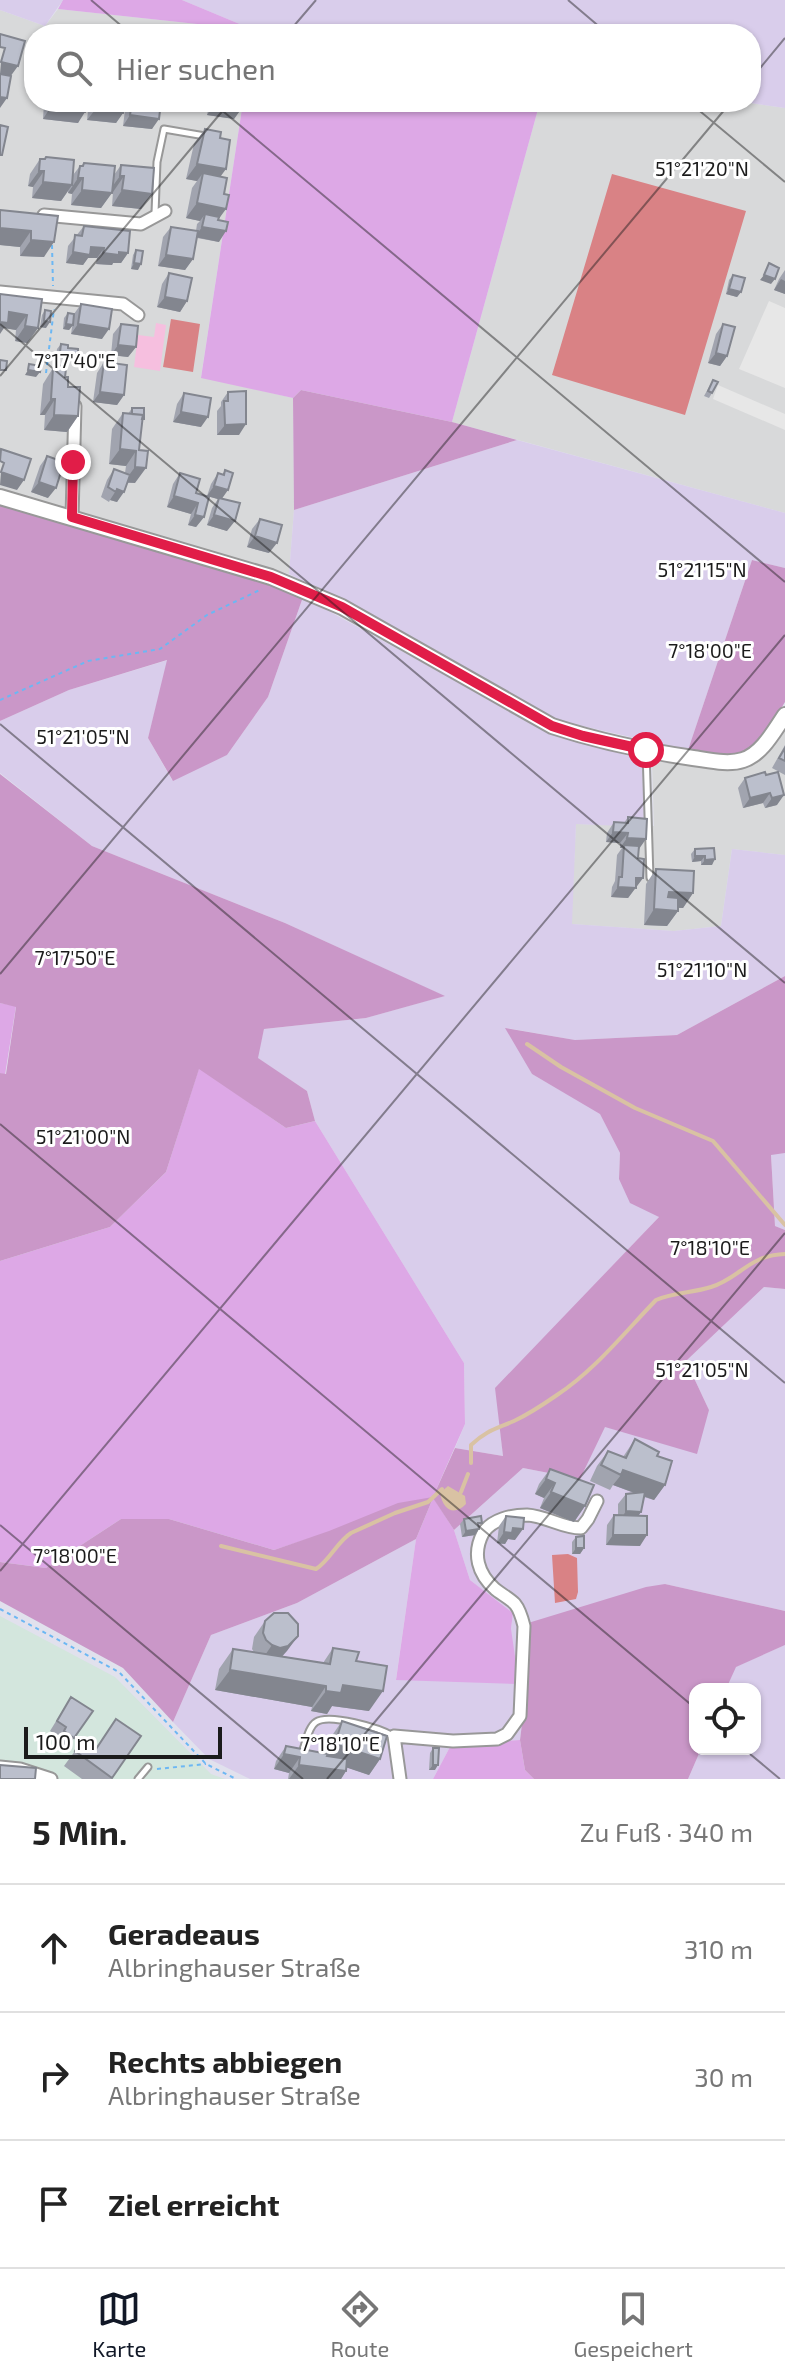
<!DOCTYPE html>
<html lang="de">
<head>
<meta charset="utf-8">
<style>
	:root { --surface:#fff; --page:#f2f2f2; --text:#222; --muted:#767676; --line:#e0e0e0; --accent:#111827 }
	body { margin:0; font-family:"Exo 2",sans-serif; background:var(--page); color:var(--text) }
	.controls { position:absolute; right:24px; bottom:24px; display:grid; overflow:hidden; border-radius:16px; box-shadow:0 2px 6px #0004 }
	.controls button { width:72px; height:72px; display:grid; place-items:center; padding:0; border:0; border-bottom:2px solid var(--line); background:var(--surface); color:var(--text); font:40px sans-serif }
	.scale { position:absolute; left:24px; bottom:20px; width:198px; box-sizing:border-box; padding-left:8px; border:4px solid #1b1b1b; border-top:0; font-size:22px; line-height:28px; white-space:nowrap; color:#1b1b1b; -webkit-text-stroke:6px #fff; paint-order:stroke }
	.stop { position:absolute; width:24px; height:24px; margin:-18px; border:6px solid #e11d48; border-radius:50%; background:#fff }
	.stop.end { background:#e11d48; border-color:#fff; box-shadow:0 2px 8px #0008 }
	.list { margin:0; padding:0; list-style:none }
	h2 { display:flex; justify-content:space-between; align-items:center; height:104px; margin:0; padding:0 32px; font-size:34px }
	h2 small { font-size:26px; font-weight:400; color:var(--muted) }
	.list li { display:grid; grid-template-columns:52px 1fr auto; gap:24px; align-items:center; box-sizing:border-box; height:128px; padding:0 32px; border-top:2px solid var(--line) }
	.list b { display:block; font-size:30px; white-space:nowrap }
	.list p { margin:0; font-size:26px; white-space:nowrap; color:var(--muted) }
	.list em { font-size:26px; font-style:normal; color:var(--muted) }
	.icon { flex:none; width:44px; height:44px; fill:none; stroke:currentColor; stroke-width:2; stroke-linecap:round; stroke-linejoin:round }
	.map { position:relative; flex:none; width:785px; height:1779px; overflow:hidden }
	.search { position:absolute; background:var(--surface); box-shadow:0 2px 6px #0004; left:24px; right:24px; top:24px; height:88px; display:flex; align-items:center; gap:20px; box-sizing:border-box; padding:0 28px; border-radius:32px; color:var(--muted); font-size:30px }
	.sheet { height:488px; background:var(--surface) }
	nav { display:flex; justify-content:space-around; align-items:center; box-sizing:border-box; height:112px; border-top:2px solid var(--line); background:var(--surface); font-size:22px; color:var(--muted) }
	nav a { display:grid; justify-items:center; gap:4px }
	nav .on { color:var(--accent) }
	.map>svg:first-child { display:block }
	.residential { fill:#d8d9da }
	.industrial { fill:#d3e6dd }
	.farmland { fill:#d9cdeb }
	.grass { fill:#dda8e6 }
	.forest { fill:#ca97c8 }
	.park { fill:#f6bfdf }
	.pitch { fill:#d98285 }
	.parking { fill:#e7e7e7 }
	.water { fill:#d9c2a3 }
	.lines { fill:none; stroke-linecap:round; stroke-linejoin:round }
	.stream { stroke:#d9c2a3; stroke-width:4 }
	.service-casing { stroke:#989898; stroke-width:9 }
	.minor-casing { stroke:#989898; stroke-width:15 }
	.tertiary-casing { stroke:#989898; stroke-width:18 }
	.path { stroke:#6cb7f3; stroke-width:2; stroke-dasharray:4 4; stroke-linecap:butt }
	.service { stroke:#fff; stroke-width:5 }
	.minor { stroke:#fff; stroke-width:11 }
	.tertiary { stroke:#fff; stroke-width:14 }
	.wall { fill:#a1a4af }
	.shaded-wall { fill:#83868f }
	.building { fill:#bbbfcc; stroke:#83868f; stroke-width:2 }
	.route { stroke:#e11d48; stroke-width:10 }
	.ticks { fill:none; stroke:#1b1b1b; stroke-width:2; stroke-opacity:0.45 }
	.ticks-label { font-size:20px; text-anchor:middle; fill:#1b1b1b; stroke:#fff; stroke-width:6; stroke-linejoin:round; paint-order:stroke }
</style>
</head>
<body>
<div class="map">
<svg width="785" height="1779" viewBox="0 0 785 1779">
	<rect width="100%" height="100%" fill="#e1e1ed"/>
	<!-- residential -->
	<path class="residential" d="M58,9l196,21 -1,4h-219v68h209l-42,275 92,21 1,112 -5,64 -289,-80v-484l45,16z
		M540,102h204l41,6v405l-333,-91z
		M785,729v126l-53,-6 -11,77 -47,5 -103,-7 5,-100 78,2 -2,-65 54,6 41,1 19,-14 13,-14z"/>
	<!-- industrial -->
	<path class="industrial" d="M0,1616l115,61 96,97 14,5h-225z"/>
	<!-- farmland -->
	<path class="farmland" d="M0,0h63l-18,26 -45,-16z
		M182,0h603v108l-41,-6h7v-68h-470l-27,-4z
		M517,440l268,73v55l-33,-8 -64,190 -132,-30 -209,-117 -58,-29 5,-64z
		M303,597l248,136 91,27 2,67 -68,-3 -4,100 102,7 47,-5 11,-77 53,6v121l-108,59 -102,5 -68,-12 25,46 68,39 20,40 -1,26 40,38 -163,171 7,68 -48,-8 10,-24 -1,-61 -149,-242 -8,-30 -50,-33 7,-29 102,-11 78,-22 -159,-73 -193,-77 -92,-73v-52l69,-31 99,-30 -20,78 24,42 55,-25 41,-58z
		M785,1153v77l-10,-4 -4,-72z
		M764,1287l21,2v322l-120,-27 -138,99 -7,57 -69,5 -18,34h-183l-41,-20 -36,-37 38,-87 86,-32 119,-64 -20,140 115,-50 2,-16 -43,-33 -16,-50 69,-62 57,11 24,-52 105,-17 -23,-49z
		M785,1645v134h-97l13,-30h54v-60h-29l9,-22z"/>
	<!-- grass -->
	<path class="grass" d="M63,0h119l72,30 27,4h-28v-4l-195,-21z
		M243,102h297l-88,320 -151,-32 -8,8 -92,-20z
		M0,1003l16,3 -11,69 -5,-2z
		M199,1068l87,60 29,-7 149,242 1,61 -32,73 21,33 16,50 43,33 -2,16 8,55 -123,-4 20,-141 17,-41 -159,52 -105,-31h-48l-75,49 -46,-6v-301l110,-34 56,-55z
		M520,1740l5,30 9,9h-101l18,-34z"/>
	<!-- forest -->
	<path class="forest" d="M301,390l151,32 65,18 -223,70 -1,-112z
		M0,504l252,71 51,22 -35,100 -41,58 -54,26 -25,-43 19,-78 -98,30 -69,31z
		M752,560l33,8v134l-20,33 -20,18 -29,2 -28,-5z
		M0,774l92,72 193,77 160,73 -79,22 -102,11 -6,29 49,33 8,30 -29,7 -87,-59 -33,103 -56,55 -110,34v-188l6,1 10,-67 -16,-4z
		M785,976v177l-14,2 4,71 10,4v59l-21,-2 -78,74 23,49 -12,44 -92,-27 -25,52 -57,-11 -69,62 -21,-32 -17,41 -119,64 -86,32 -38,87 -50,-54 -123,-67v-39l46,6 75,-49h48l105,31 55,-19 69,-28 35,-6 22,-49 48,8 -8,-68 164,-171 -29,-14 -11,-24 1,-26 -20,-39 -68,-40 -27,-46 70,12 102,-5z
		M665,1584l120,27v34l-49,22 -10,22h-31v60h6l-13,30h-154l-9,-9 -5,-30 7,-57 1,-60 118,-36z"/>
	<!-- park -->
	<path class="park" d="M156,323l10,2 -6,46 -26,-4 4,-32 16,2z"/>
	<!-- pitch -->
	<path class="pitch" d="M612,174l134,37 -61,204 -133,-40z
		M171,319l29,5 -7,48 -30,-5z
		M568,1554l9,4 1,34 -2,7 -21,4 -3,-48z"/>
	<!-- parking -->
	<path class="parking" d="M769,301l16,7v80l-46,-19z
		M718,385l67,29v16l-72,-31z"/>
	<!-- water -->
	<path class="water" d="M448,1486l17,10 1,8c-13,13 -23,5 -26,-11z"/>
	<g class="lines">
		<!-- stream -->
		<path class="stream" d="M527,1044l34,23 74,41 78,33 72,84
			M471,1463v-18c16,-15 25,-16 43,-24 15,-7 30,-17 43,-26 38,-25 67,-62 99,-95 18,-8 37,-7 55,-13 29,-9 38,-32 74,-33
			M461,1492l7,-18
			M221,1546l95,23c14,-9 21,-27 35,-36l44,-20 33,-11 14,-13"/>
		<defs>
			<path id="service" d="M155,213l2,-51 7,-33 41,7
				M646,751l4,127
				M302,1752c4,-9 6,-25 14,-30 13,-9 64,6 77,14
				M138,1779l10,-12"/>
			<path id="minor" d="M44,215l97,9 24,-13
				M0,292l123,12 15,11
				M72,517l3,-111
				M0,1767l20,2 31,10
				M400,1779l-6,-43 59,5 44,-2 10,-5 13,-18 4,-90c-2,-8 -4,-16 -9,-22 -6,-6 -14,-10 -20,-15 -17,-15 -23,-35 -12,-56 9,-14 29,-18 44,-18 19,1 35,13 54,13l7,-9 9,-18"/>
			<path id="tertiary" d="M0,497l271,80 71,30 210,119c46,15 93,25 141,32 15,2 35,7 50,2 19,-6 31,-29 42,-45"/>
		</defs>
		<!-- service casing -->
		<use href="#service" class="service-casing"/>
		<!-- minor casing -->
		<use href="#minor" class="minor-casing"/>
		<!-- tertiary casing -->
		<use href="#tertiary" class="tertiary-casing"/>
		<!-- path -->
		<path class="path" d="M52,245l1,41
			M46,373l8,-64
			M0,700l88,-39 72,-12 47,-34 55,-26
			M0,1609l119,63 87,92 30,15
			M157,1769l49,-5"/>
		<!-- service -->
		<use href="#service" class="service"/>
		<!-- minor -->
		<use href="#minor" class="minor"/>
		<!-- tertiary -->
		<use href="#tertiary" class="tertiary"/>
	</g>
	<!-- wall -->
	<path class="wall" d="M44,102h43l-9,21 -35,-4z
		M89,102h36l-2,11 -7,10 -29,-3z
		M126,102h35l-9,27 -29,-3z
		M206,102h39l-11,17 -27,-4 2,-9h-3z
		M205,129l15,9 1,39 -3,43 1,22 -22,-4 -4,21 -8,11 -27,-4 5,-29 8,-10 25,4 1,-7 3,-3 -14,-3 6,-30 5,-7 -11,-2 8,-35z
		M46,157l27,18 7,-9h1l3,-3 30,12 7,-10 20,44 -29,-3 1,-14h-1l-11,16 -30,-3 1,-11 -4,-1v-2l-7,10 -29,-3 1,-11 -5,-1 2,-12 10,-15h4z
		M58,216l-14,41 -24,-1v-9l-20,-2z
		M84,226l44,27 -7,10h-8l-1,2 -16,-1 1,-6h-9l-5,7 -17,-2 2,-17z
		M136,250l2,20 -7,-1 2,-14z
		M785,270v24l-11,-4 5,-11z
		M169,273l18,28 -7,11 -23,-5 5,-23z
		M733,275l8,17 -4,5 -11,-3 3,-14z
		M0,294l42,5 -4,29 -11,15 -12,-2 1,-11 -12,-2z
		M81,304l21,35 -31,-5 3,-20z
		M45,310l1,18 -6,-1 2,-12z
		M68,313l5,12 -4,5 -6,-1 1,-11z
		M121,324l15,23 -8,10 -17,-2 2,-21z
		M723,324l4,32 -7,10 -12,-3 8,-29z
		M61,344l13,16 -18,-2 1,-9z
		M104,362l20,33 -7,10 -24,-3 4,-29z
		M53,368l12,9 13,39 -11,16 -23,-2 1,-15h-5l3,-31z
		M713,380l-1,13 -3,5 -5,-2z
		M228,392l11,43h-22v-24l4,-5v-4z
		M184,393l17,34 -28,-5 4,-18z
		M132,408l12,11 -2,2 -7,62h-8l-10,19 -7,-2 -1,2 -8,-5 6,-17 7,-11 11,4 1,-7 -17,-2 3,-35 11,-16 5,1z
		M47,456l1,42 -17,-6 9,-26z
		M225,470l-3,28 5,33 -20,-6 5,-17 6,-9 -11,-3 4,-12 7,-11 4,2z
		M180,473l16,20 8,24 -8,10 -8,-2 3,-11 -24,-7 6,-23z
		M260,519l9,34 -22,-6 5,-18z
		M785,745v30l-13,-7z
		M765,772l12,33 -12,3 -2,-5 -20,5 -5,-20 7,-10z
		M628,817l11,32 -1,9 5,20 -15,20 -17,-1 1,-10 3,-6 2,-26 5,-7h-2v-5l-14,-1 1,-9 7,-11 10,1z
		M714,848l-2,17h-11v-4l-9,1 -1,-8 4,-5z
		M656,869l37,24 -10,15h-5v3l-11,15 -23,-1 2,-41z
		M635,1439l22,17 8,29 -11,15 -10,-3 -3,15 -3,4 2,30 -34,-1 1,-20 7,-10h4v-11l8,-10 8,-1 -21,-8 -3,5 -20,-9 7,-15 11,-15 15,6z
		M550,1469l35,37 -11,16 -34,-14 4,-10 -9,-4 4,-10z
		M506,1516l9,24 -7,-1 -3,5 -8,-1 2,-17z
		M464,1519l14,9 -3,7 -13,2 -2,-13z
		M576,1537l8,11 -4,6h-8v-12z
		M265,1621l33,15 -16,20 41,7 10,-15 23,13 13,50 -37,-5 -5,8 -16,-3 1,-4 -97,-17 4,-21 14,-20 21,3 -2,-3 2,-12z
		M71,1697l22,14 -26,37 -11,-7 3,-4 -9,-6z
		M342,1721l38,38 -11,16 -23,-8v4l-5,8h-53l1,-6 -15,-4 2,-8 10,-15 40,7 5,-16z
		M141,1736l-30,43h-29l-18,-13 19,-26 13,8z
		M433,1748l2,22h-6l1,-17z"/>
	<!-- shaded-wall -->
	<path class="shaded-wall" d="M1,62l17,4 -8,11 -10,-3z
		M0,97l7,1 -7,10z
		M173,102h17l-6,8 -14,-4z
		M216,102h18l11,2 -11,15 -27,-4z
		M50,108l35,4 -7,11 -35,-4z
		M95,110l28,3 -7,10 -29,-3z
		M130,115l29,4 -7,10 -29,-3z
		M197,164l29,5 -11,15 -12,-11 -6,8 -11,-2z
		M39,171h5l-11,16 -5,-1z
		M120,176h4l-11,16 -4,-1z
		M78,178h5l-11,16 -4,-1z
		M43,182l29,3 -11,16 -29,-3z
		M82,190l30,3 -11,15 -30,-3z
		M122,190l30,4 -11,15 -29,-3z
		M197,203l29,6 -11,15 -10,-10 -5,7 -14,-3z
		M202,227l24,4 -7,11 -24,-5z
		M0,228l31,3 -11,16 -20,-2z
		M31,240l23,2 -10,15 -24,-1z
		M91,247l13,1 -7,10h-9l-5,7 -17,-2 7,-11z
		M119,252l9,1 -7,10h-8l-1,2 -16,-1 7,-11z
		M166,255l27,4 -8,11 -27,-4z
		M134,263l7,1 -3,6 -7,-1z
		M764,275l11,4 -4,5 -11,-4z
		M781,279l4,2v13l-11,-4z
		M729,289l12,3 -4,5 -11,-3z
		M165,297l22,4 -7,11 -23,-5z
		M9,312l18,3 -11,15 -12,-2 -4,6v-12z
		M44,321l6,1 -4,6 -6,-1z
		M66,324l7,1 -4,5 -6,-1z
		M78,324l31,5 -7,10 -31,-5z
		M25,326l13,2 -11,15 -12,-2z
		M118,345l18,2 -8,10 -17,-2z
		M60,352l18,2 -4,6 -18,-2z
		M716,353l11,3 -7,10 -12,-3z
		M28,370l12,2 -4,5 -11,-2z
		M100,392l24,3 -7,10 -24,-3z
		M51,399h4l-10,16h-5z
		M181,412l27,5 -7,10 -28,-5z
		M54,415l24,1 -11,16 -23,-2z
		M246,424l-7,11h-22l8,-10z
		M120,449l16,2 -10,15 -17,-2z
		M135,467l11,1 -11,15 -11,-1z
		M1,472l23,8 -7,10 -17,-5z
		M39,482l17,6 -8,10 -17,-6z
		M214,486l14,4 -7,10 -14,-4z
		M117,489l7,3 -7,10 -7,-2z
		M174,496l24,7 -7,11 -24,-7z
		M195,515l9,2 -8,10 -8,-2z
		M214,515l21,6 -8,10 -20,-6z
		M255,536l22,7 -8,10 -22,-6z
		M770,793l-7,10 -20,5 7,-10z
		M784,795l-7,10 -12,3 7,-10z
		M613,832l15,1 -8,10 -14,-1z
		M627,838l19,1 -7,10 -15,-4 -2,3h-2z
		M695,856h10l-4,5 -9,1z
		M715,859l-3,6h-11l4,-5z
		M636,878h7l-15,20 -17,-1 7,-10z
		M669,892l24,1 -10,15 -25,-1z
		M654,909l24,2 -11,15 -23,-1z
		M623,1470l42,15 -11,15 -41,-15 8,-10z
		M546,1479l9,4 -11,15 -9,-4z
		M551,1492l34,14 -11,16 -34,-14z
		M626,1511l15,1 -7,10h-15z
		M513,1528l10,1 -8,11 -7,-1 -3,5 -8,-1 7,-11z
		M479,1529l-4,6 -13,2 4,-6z
		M613,1535h34l-7,11 -34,-1z
		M576,1548h8l-4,6h-8z
		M298,1636l-11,15 -10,11 -16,-1 11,-16z
		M230,1670l96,16 -14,21 -97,-17z
		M343,1685l40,6 -14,20 -37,-5 -5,8 -16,-3 15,-20z
		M335,1744l45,15 -11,16 -45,-15z
		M284,1754l16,3 -11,16 -15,-4z
		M299,1765l47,6 -5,8h-52z
		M433,1765h5l-3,5h-6z"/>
	<!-- building -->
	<path class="building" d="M181,30l12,2v2h-12z
		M0,34l25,7 -7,25 -17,-4 4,-14 -5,-1z
		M0,74l11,2 -4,22 -7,-1z
		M51,102h36l-2,10 -35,-4z
		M95,102h30l-2,11 -28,-3z
		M132,102h29l-2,17 -29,-4z
		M0,125l8,2 -6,28h-2z
		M205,129l16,3 -1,6 10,2 -4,29 -29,-5z
		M46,157l28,3 -2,25 -29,-3 1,-11h-5l1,-12h5z
		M84,163l31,3 -3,27 -30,-3 1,-12h-5l2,-12h3z
		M121,165l33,3 -2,26 -30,-4 2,-14h-4z
		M203,173l24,5 -3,16 5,1 -3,14 -29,-6z
		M0,210l58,6 -4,26 -23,-2v-9l-31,-3z
		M205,214l14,3 -1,3 10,2 -2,9 -24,-4z
		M84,226l46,5 -2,22 -9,-1v3l-16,-2 1,-5 -13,-1 -1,8 -17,-3 2,-17 7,1z
		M171,227l27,4 -5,28 -27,-4z
		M136,250l7,1 -2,13 -7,-1z
		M769,263l10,5 -4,11 -11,-4z
		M169,273l23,5 -5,23 -22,-4z
		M733,275l12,3 -4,14 -12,-3z
		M0,294l42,5 -4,29 -13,-2 2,-11 -18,-3 -1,11 -8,-1z
		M81,304l31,5 -3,20 -31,-5z
		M45,310l6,1 -1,11 -6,-1z
		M68,313l6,1 -1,11 -7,-1z
		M121,324l17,2 -2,21 -18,-2z
		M723,324l12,3 -8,29 -11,-3z
		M61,344l7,1v3l10,1v5l-18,-2z
		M0,360l7,1 -1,9h-6z
		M104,362l23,3 -3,30 -24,-3z
		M29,364l12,2 -1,6 -12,-2z
		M59,365l7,4 -1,8h3v10h12l-2,29 -24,-1 1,-16h-4l2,-31h4z
		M713,380l5,2 -6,11 -4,-2z
		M246,391v33l-21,1 -1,-24h4v-9z
		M184,393l27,5 -3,19 -27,-5z
		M132,408h12v11h-2l1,-4 -11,-1z
		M123,413l20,2 -4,35 9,1 -2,17 -11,-1 1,-16 -16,-2z
		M1,449l30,10 -7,21 -23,-8 3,-9 -4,-2z
		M47,456l17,6 -8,26 -17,-6z
		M114,469l16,6 -6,17 -7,-3 -1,3 -8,-5z
		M225,470l8,3 -5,17 -14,-4 4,-13 6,2z
		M180,473l20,6 -4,14 13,4 -5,20 -9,-2 3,-12 -24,-7z
		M219,498l21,5 -5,18 -21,-6z
		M260,519l22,6 -5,18 -22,-7z
		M785,748v13l-6,-3z
		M765,772l1,3 12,-3 6,23 -12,3 -2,-5 -20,5 -5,-20z
		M628,817l19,2 -1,20 -19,-1 1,-5 -15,-1 1,-10 14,1z
		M624,845l15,1 -1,12 6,1 -1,19h-7v10l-18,-1 1,-10h3z
		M714,848l1,11 -10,1v-4h-10v-7z
		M656,869l38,2 -1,22 -24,-1 -1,5 10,1v13l-24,-2z
		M635,1439l24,13 -2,4 15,5 -7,24 -42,-15 -2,5 -20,-10 7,-14 18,7z
		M550,1469l44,16 -9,21 -34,-14 4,-9 -9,-4z
		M645,1492l-4,20 -15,-1v-17z
		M614,1515l33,1v19h-34z
		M481,1516l1,7h-4l1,6 -13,2 -2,-12z
		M506,1516l18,2 -1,11 -10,-1 -1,5 -8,-1z
		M584,1536v12h-8v-11z
		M274,1613h14l10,11v12l-10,10 -8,2 -8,-3 -6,-5 -3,-7 2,-12z
		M333,1648l26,4 -3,9 31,5 -4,25 -40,-6 -2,8 -15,-2v-5l-96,-16 3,-21 97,15z
		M71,1697l22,14 -19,27 -10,-7 2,-4 -9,-6z
		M116,1719l25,17 -29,42 -37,-27 8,-11 13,9z
		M342,1721l45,15 -7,23 -45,-15z
		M286,1746l42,8 -1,2 20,3 -1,12 -47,-6 1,-8 -16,-3z
		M433,1748h6l-1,17h-5z
		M0,1765l36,3 -1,11h-35z"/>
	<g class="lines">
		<!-- route -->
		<path class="route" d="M73,462l-1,55 199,60 71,30 210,119 31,10 63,14"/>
	</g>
	<!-- ticks -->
	<path class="ticks" d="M91,0l40,34M568,0l40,34M287,34l29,-34M751,79l34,-41M212,102l573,480M689,102l96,80M0,324l785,659M0,376l230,-274M0,724l785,659M0,974l731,-872M0,1124l695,584M0,1525l303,254M0,1571l785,-936M744,1749l36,30M327,1779l458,-546"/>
	<g class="ticks-label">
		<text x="702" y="176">51°21'20"N</text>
		<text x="75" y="368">7°17'40"E</text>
		<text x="702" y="577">51°21'15"N</text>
		<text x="710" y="658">7°18'00"E</text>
		<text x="83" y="744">51°21'05"N</text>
		<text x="75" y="965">7°17'50"E</text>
		<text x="702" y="977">51°21'10"N</text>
		<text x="83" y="1144">51°21'00"N</text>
		<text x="710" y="1255">7°18'10"E</text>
		<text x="702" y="1377">51°21'05"N</text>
		<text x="75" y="1563">7°18'00"E</text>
		<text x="340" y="1751">7°18'10"E</text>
	</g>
</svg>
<div class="controls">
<button><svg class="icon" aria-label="locate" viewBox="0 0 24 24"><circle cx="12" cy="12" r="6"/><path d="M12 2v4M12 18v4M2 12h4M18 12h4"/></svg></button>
</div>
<div class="scale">100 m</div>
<div class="stop" style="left:646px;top:750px"></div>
<div class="stop end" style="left:73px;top:462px"></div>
<div class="search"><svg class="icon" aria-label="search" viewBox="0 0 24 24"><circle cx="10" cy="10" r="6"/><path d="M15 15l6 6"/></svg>Hier suchen</div>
</div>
<section class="sheet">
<h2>5 Min.<small>Zu Fuß · 340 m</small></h2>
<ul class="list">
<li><svg class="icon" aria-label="ahead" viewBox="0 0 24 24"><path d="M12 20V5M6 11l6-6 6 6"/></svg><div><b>Geradeaus</b><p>Albringhauser Straße</p></div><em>310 m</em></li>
<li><svg class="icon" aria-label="right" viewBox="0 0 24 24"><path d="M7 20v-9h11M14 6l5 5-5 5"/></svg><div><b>Rechts abbiegen</b><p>Albringhauser Straße</p></div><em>30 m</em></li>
<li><svg class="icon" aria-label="arrive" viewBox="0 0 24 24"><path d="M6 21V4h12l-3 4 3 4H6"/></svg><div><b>Ziel erreicht</b></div></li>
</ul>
</section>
<nav>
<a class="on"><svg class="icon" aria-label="map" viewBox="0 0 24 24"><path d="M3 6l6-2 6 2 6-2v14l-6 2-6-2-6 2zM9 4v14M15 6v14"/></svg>Karte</a>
<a><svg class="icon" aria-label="directions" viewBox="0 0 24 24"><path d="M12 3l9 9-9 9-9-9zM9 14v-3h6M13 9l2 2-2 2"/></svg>Route</a>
<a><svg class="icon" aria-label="saved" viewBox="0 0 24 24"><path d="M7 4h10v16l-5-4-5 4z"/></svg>Gespeichert</a>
</nav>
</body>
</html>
